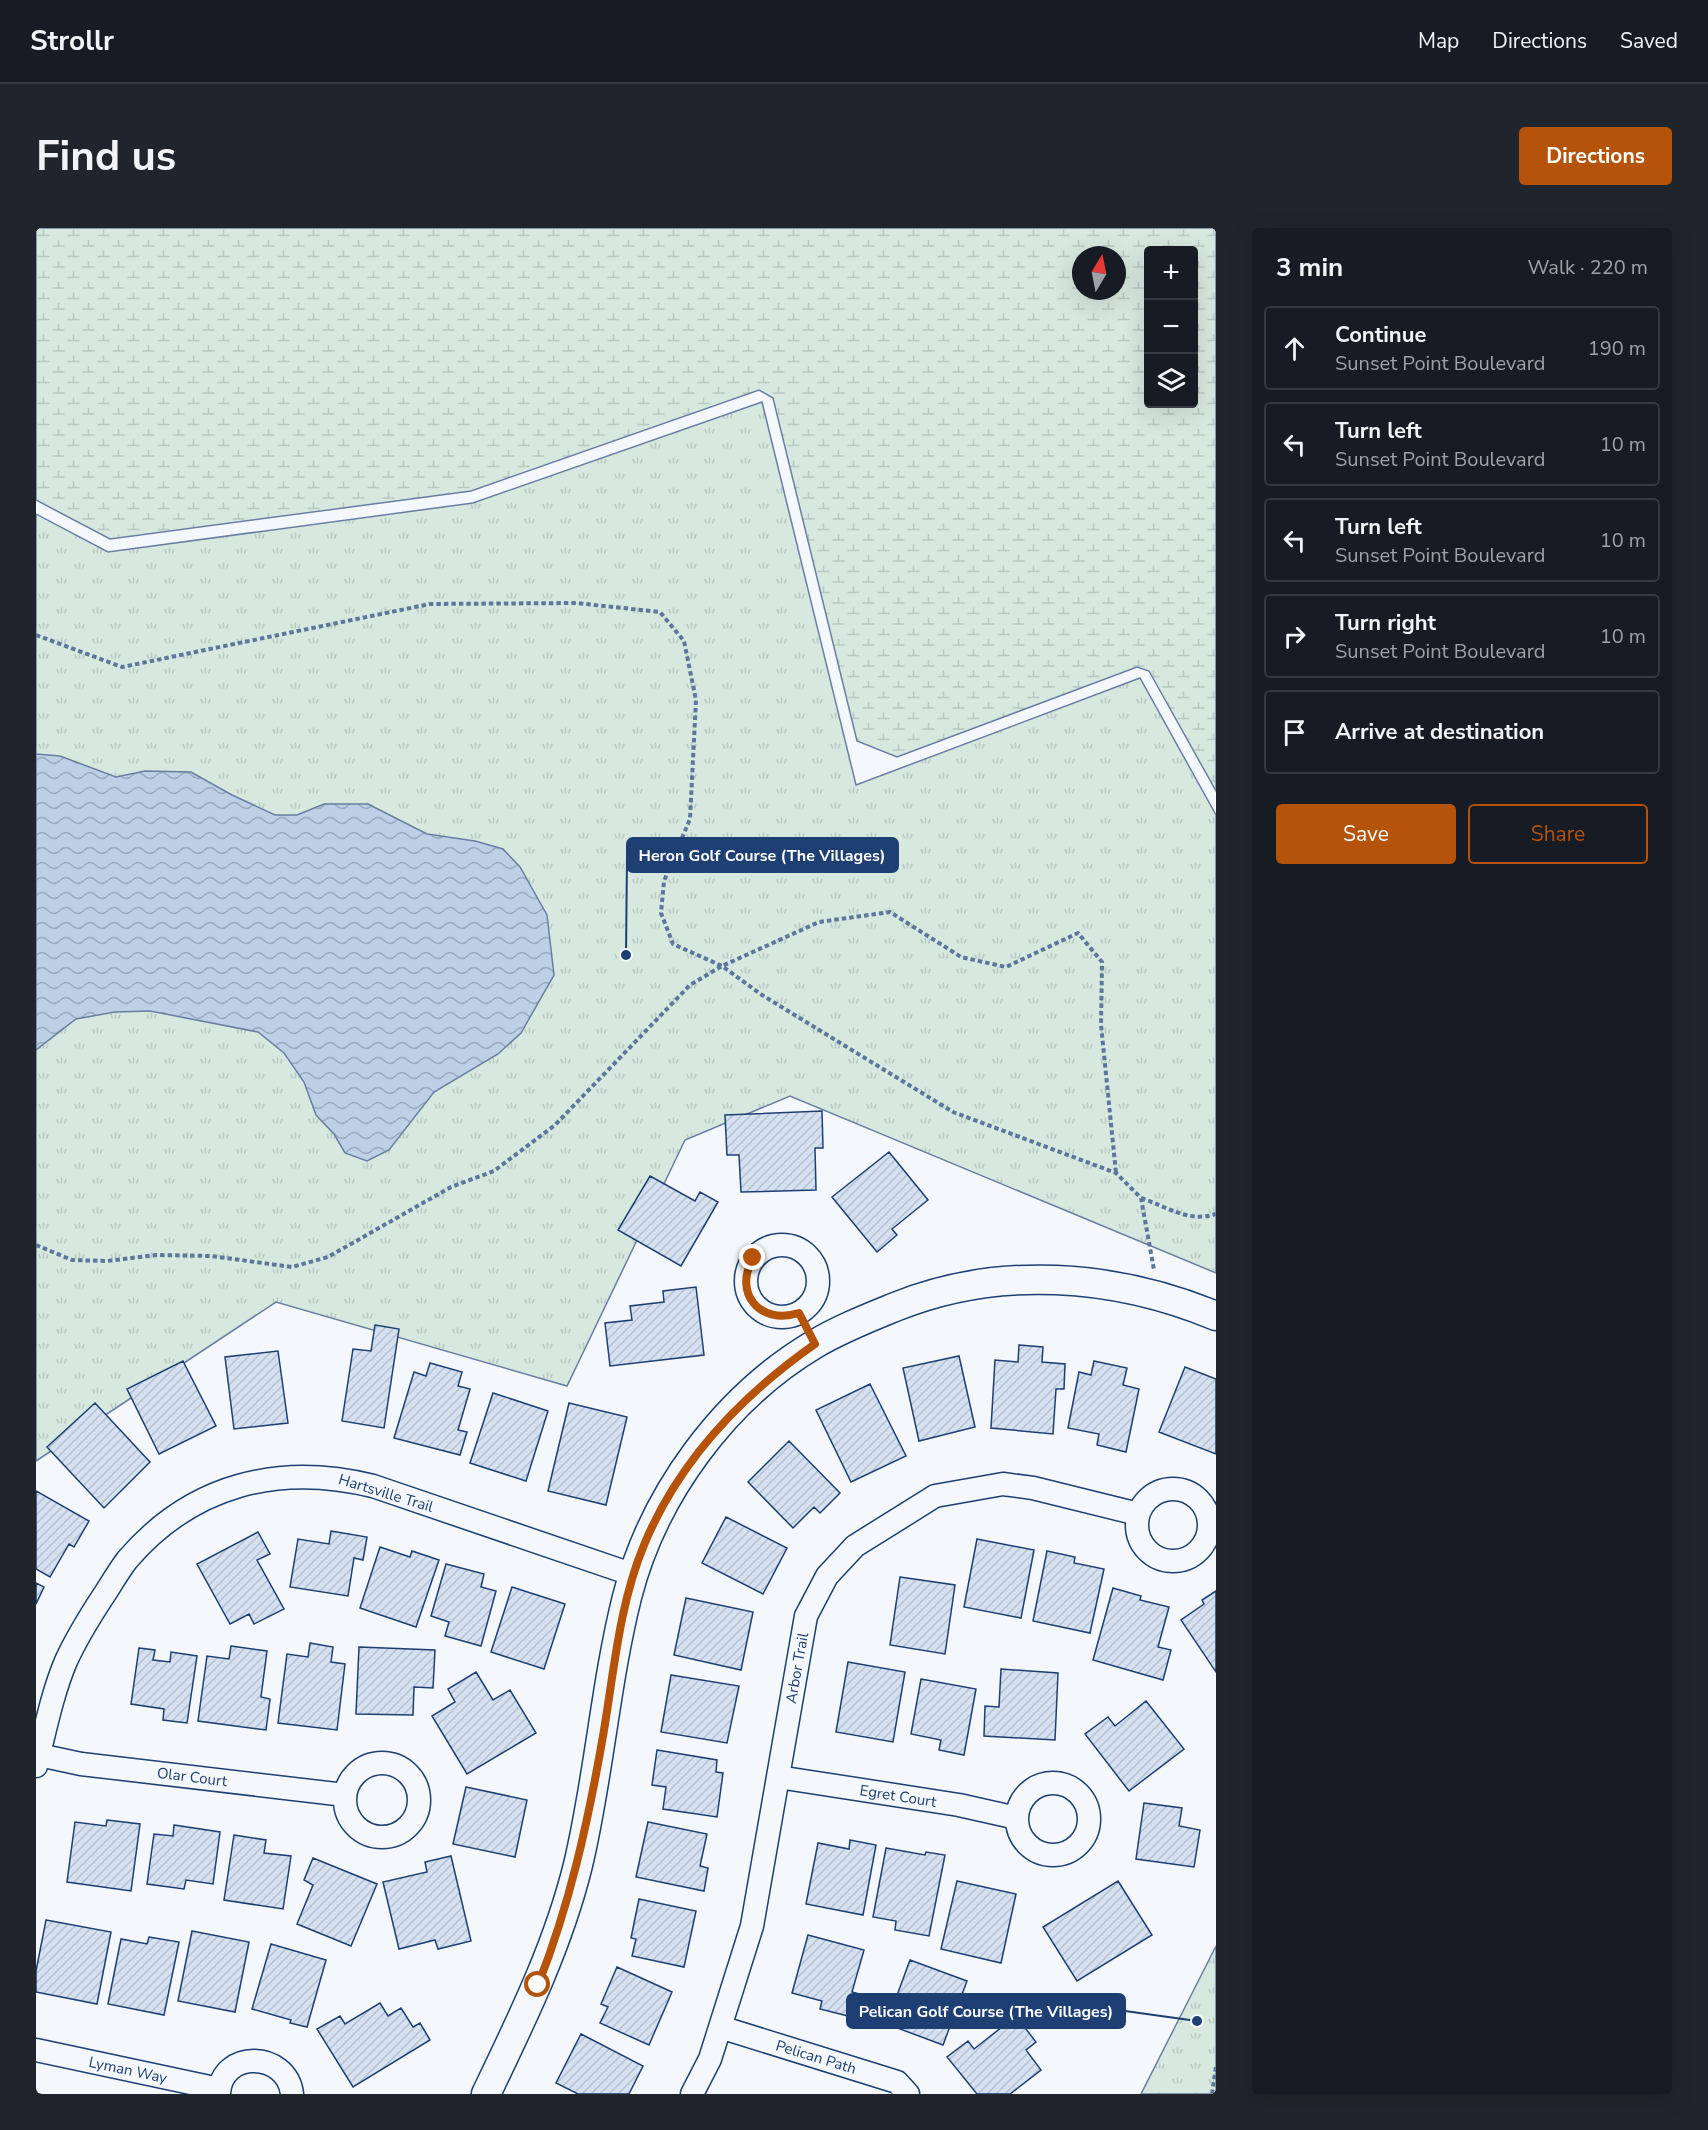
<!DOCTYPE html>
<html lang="en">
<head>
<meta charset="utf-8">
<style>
	:root { --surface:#171b24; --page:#20242c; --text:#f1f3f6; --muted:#9ea1a6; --line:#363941; --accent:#b45309 }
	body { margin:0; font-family:"Nunito Sans",sans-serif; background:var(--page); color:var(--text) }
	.controls { position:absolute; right:18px; top:18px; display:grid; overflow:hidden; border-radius:6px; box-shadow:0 6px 24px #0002 }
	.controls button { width:54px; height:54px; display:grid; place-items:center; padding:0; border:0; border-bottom:2px solid var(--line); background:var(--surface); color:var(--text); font:30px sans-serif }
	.compass { position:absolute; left:1036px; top:18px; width:54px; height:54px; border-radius:50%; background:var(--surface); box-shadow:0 6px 24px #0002; rotate:10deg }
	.stop { position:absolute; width:18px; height:18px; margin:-14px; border:4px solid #b45309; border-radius:50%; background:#fff }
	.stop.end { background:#b45309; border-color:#fff; box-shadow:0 2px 6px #0008 }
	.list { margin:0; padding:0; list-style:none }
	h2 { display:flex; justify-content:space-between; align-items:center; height:78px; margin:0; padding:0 24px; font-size:26px }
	h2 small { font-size:20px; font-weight:400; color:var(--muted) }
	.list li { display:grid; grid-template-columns:39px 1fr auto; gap:18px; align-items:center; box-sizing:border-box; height:84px; margin:0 12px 12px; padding:0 12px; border:2px solid var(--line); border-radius:6px }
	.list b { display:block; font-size:22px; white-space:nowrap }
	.list p { margin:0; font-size:20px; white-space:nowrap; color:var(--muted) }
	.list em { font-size:20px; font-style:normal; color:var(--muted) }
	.actions { display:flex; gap:12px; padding:18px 24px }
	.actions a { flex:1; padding:14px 0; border:2px solid var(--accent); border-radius:6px; text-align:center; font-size:21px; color:var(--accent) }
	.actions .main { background:var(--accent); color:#fff }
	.icon { flex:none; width:33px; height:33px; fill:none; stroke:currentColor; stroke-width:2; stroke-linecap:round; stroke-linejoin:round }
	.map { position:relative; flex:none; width:1180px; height:1866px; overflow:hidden; border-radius:6px }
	header { display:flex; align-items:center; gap:36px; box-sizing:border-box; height:84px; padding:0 30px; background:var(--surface); border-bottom:2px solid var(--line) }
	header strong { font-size:28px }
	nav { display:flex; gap:33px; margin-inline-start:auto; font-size:21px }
	.intro { display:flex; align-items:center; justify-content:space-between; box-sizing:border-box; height:144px; padding:0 36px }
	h1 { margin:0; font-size:42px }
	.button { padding:15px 27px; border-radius:6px; background:var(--accent); color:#fff; font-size:21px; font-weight:700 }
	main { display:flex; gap:36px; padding:0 36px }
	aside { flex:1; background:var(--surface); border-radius:6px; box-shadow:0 6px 24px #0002 }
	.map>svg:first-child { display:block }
	.grass { fill:url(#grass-tufts); stroke:#687fa3; stroke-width:1.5 }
	.wetland { fill:url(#wetland-marsh); stroke:#687fa3; stroke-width:1.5; fill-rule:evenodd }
	.water { fill:url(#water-waves); stroke:#687fa3; stroke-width:1.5 }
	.building { fill:url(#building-hatch); stroke:#1d3f73; stroke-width:1.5 }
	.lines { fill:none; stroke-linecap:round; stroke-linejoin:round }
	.minor-casing { stroke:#1d3f73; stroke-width:25 }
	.tertiary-casing { stroke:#1d3f73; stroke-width:31 }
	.path { stroke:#5e769c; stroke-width:4; stroke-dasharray:4.5 3; stroke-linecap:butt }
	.minor { stroke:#f4f7fb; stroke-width:22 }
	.tertiary { stroke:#f4f7fb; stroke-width:28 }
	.route { stroke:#b45309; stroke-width:8 }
	.labels { text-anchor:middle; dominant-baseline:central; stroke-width:4.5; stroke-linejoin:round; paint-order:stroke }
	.street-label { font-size:15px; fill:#1d3f73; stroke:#f4f7fb }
	.leader { fill:none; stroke:#1d3f73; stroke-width:2 }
	.callout-dot { fill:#1d3f73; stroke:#f4f7fb; stroke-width:2 }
	.callout { fill:#1d3f73; stroke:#1d3f73; stroke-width:2 }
	.callout-label { font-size:16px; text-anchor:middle; font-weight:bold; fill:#fff }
</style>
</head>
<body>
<header>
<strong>Strollr</strong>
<nav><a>Map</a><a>Directions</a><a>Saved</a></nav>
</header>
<div class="intro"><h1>Find us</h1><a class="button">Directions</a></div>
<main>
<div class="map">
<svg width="1180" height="1866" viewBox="0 0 1180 1866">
	<defs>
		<pattern id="grass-tufts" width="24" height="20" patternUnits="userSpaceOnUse" patternTransform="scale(1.5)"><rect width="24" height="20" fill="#d7e8df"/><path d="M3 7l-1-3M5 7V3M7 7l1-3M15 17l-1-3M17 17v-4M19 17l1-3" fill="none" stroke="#b8c8c3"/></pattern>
		<pattern id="wetland-marsh" width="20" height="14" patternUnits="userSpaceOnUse" patternTransform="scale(1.5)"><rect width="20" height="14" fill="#d7e8df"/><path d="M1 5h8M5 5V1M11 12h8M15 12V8" fill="none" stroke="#b8c8c3"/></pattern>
		<pattern id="water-waves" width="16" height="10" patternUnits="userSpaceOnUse" patternTransform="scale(1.5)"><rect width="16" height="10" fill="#bed0e5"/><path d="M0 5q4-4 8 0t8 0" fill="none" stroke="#9aaabe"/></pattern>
		<pattern id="building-hatch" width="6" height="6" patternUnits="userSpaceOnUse" patternTransform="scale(1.5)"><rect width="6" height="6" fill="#d5e0f0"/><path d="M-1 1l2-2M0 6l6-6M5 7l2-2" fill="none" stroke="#b6c1d1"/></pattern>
	</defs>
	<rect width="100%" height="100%" fill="#f4f7fb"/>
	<!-- grass -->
	<path class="grass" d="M726,174l94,383 284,-107 76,137v458l-426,-177 -105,44 -118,246 -291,-84 -240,159v-947l72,38 365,-49z
		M1180,1718v148h-75l74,-146z"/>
	<!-- wetland -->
	<path class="wetland" d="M0,0h1180v563l-67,-120 -12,-4 -240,90 -40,-16 -84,-343 -14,-8 -288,101 -361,48 -74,-39zM1112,22h46v154h-46zM1045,27h36v36h-36z"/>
	<!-- water -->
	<path class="water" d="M0,526l24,2 56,21 29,-6 46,1 41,23 43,20h22l27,-11h44l59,30 48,7 28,8 17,18 27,48 7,60 -33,58 -23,21 -64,38 -45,58 -22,11 -22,-8 -11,-19 -18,-19 -12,-33 -20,-29 -26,-21 -108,-21 -35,1 -39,7 -40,31z"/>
	<!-- building -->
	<path class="building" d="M786,883l1,37h-8l1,42 -75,2 -2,-37h-12l-2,-40z
		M853,924l39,48 -36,29 5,6 -20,17 -45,-55z
		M614,948l45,25 5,-9 18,10 -37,64 -63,-36z
		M660,1059l8,68 -94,11 -5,-43 27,-3 -2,-14 34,-4 -1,-11z
		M339,1097l24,4 -15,99 -42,-7 11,-72 18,2z
		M983,1117l24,2 -1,15 23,2 -1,25h-8l-3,45 -62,-6 4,-68 23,2z
		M242,1123l10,72 -54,6 -9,-72z
		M923,1128l16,71 -56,14 -16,-73z
		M147,1133l33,65 -57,28 -32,-65z
		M1058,1133l33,7 -4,17 16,4 -13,63 -29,-7 2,-11 -31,-6 11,-56 12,3z
		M394,1135l32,9 -4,14 12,3 -12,41 9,2 -7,23 -66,-17 20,-66 12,4z
		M1149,1139l31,12v75l-57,-22z
		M834,1156l36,72 -55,26 -35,-72z
		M457,1165l55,18 -22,70 -56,-18z
		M59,1175l55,59 -46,46 -57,-61z
		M533,1175l58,14 -21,88 -58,-14z
		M753,1213l51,52 -20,20 -6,-6 -21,21 -45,-46z
		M0,1263l53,30 -15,26 -5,-3 -19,33 -14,-8z
		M690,1289l61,31 -24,46 -61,-31z
		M295,1303l36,6 -4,23 -9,-2 -6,38 -58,-9 8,-48 31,5z
		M222,1304l12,22 -13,6 27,49 -30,15 -5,-10 -19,10 -33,-60z
		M941,1311l57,11 -13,68 -57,-11z
		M344,1319l30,10 2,-6 27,9 -23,67 -56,-19z
		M1011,1323l28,6 -1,6 30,6 -14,64 -57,-12z
		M410,1336l38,10 -3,13 15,4 -15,55 -36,-10 4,-14 -18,-6z
		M864,1349l55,8 -10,69 -55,-9z
		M0,1355l8,4 -8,17z
		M476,1359l53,17 -21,65 -53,-17z
		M1077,1360l28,8 -1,4 29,7 -11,40 13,3 -8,30 -70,-20z
		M1180,1363v81l-35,-52 23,-16 -2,-4z
		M650,1370l67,14 -12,58 -67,-15z
		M274,1415l23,4 -2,15 14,2 -8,66 -59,-7 9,-69 21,3z
		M195,1418l36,5 -6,46 9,2 -4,31 -68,-9 9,-65 22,3z
		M323,1419l76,3 -2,38 -19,-1 -1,28 -57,-1z
		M103,1420l16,2 -2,10 17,2 1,-10 26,4 -10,67 -24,-3 1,-11 -33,-5z
		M812,1434l57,10 -12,70 -57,-10z
		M965,1441l57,4 -3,67 -71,-4 1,-30 14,1z
		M440,1444l17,28 17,-10 26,43 -69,41 -35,-58 23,-14 -7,-13z
		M635,1447l68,11 -12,57 -66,-11z
		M885,1451l55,10 -12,66 -25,-5 2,-10 -30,-6z
		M1110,1473l38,48 -55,42 -44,-57 23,-17 7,9z
		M621,1522l60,10 -1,12 7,1 -6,44 -54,-8 3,-22 -14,-2z
		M430,1559l61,13 -12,57 -62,-13z
		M1108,1575l38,5 -3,18 21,4 -6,37 -58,-8z
		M71,1592l33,4 -9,67 -64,-9 8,-60 31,4z
		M612,1594l59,12 -7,32 8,2 -4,23 -68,-14z
		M138,1597l46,7 -7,52 -27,-4 -2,9 -37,-5 7,-50 19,2z
		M198,1607l32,5 -2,13 27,3 -8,53 -59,-9z
		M814,1612l26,5 -13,70 -57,-11 12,-61 31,6z
		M850,1620l39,7 1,-3 19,3 -16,81 -34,-6 1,-9 -23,-4z
		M415,1628l20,85 -33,8 -3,-9 -36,9 -16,-67 44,-10 -2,-10z
		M277,1630l64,26 -26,62 -54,-22 16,-39 -9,-5z
		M921,1653l59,13 -15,69 -60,-14z
		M1082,1653l34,54 -75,46 -34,-54z
		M603,1671l57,12 -12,56 -52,-11 4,-17 -5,-1z
		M10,1692l65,12 -14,72 -61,-12v-21z
		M156,1703l57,11 -14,70 -57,-11z
		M772,1707l56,15 -12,42 11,3 -7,23 -36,-9 2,-8 -30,-8z
		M113,1709l30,5 -15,73 -56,-11 13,-65 26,5z
		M235,1716l55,16 -19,67 -17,-4 1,-3 -39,-11z
		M874,1732l57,21 -24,64 -67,-25 10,-26 10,4z
		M581,1739l55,25 -23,53 -49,-22 8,-16 -7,-3z
		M344,1775l8,13 13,-8 12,19 7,-4 10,17 -77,47 -36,-58 23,-13 5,8z
		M980,1788l20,26 -10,8 15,20 -31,24h-33l-30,-37 21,-16 6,8z
		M545,1806l62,32 -14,28h-51l-22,-11z"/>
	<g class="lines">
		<defs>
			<path id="minor" d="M710 1053a36 36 0 1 1 72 0a36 36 0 1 1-72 0Z
				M1101 1297a36 36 0 1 1 72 0a36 36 0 1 1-72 0Z
				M3,1527l42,9 264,31
				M309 1572a37 37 0 1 1 74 0a37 37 0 1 1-74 0Z
				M0,1538c9,-35 16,-72 30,-105 10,-22 23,-43 36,-63 8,-12 16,-26 25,-38 65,-76 152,-97 246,-74l261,89
				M742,1549l181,28 58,13
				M981 1591a36 36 0 1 1 72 0a36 36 0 1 1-72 0Z
				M684,1799l177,55 11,12
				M0,1822l183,39
				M183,1866c2,-45 68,-43 73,0
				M656,1866l18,-35 42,-133 54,-310 21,-40 28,-30 80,-50 68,-12 30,4 105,26"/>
			<path id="tertiary" d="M450,1866c36,-75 72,-148 92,-229 21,-88 27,-180 49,-268 26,-102 97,-199 188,-253 25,-15 53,-26 80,-37 103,-42 220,-33 321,9"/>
		</defs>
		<!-- minor casing -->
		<use href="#minor" class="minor-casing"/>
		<!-- tertiary casing -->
		<use href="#tertiary" class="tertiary-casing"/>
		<!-- path -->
		<path class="path" d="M0,407l86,32 308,-63 146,-1 84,9 24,29 12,59 -6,119 -26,62 -3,32 12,31 49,22 40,29 191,117 163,61 25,25 13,72
			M1105,970c27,9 47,25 75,16
			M0,1017l36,15 35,1 49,-6 55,1 81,11 36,-10 123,-70 43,-16 61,-46 135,-140 32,-19 97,-44 71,-10 71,45 45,10 72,-34 24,29 -1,63 15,148
			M1176,1866l4,-28"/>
		<!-- minor -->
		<use href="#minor" class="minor"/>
		<!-- tertiary -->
		<use href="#tertiary" class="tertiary"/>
	</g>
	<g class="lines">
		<!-- route -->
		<path class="route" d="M502,1757c32,-81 50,-163 65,-249 11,-64 16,-131 41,-191 35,-85 97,-149 171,-201l-16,-31c-39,12 -66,-19 -46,-55"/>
	</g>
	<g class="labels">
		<!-- street labels -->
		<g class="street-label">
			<text transform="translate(350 1265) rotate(17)">Hartsville Trail</text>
			<text transform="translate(761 1440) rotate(-80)">Arbor Trail</text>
			<text transform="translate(156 1549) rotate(7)">Olar Court</text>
			<text transform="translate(862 1568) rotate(9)">Egret Court</text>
			<text transform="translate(780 1829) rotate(17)">Pelican Path</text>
			<text transform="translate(92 1842) rotate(12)">Lyman Way</text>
		</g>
	</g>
	<!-- callouts -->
	<path class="leader" d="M590 727L591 627M1161 1793L1089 1783"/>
	<g class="callout-dot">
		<circle cx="590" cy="727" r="6"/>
		<circle cx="1161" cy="1793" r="6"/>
	</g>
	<g class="callout">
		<rect x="591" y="610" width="271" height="34" rx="6"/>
		<rect x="811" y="1766" width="278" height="34" rx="6"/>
	</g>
	<g class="callout-label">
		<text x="726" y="633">Heron Golf Course (The Villages)</text>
		<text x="950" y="1789">Pelican Golf Course (The Villages)</text>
	</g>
</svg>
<div class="controls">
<button>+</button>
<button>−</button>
<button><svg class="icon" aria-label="layers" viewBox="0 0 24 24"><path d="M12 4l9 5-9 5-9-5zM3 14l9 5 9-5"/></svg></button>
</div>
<svg class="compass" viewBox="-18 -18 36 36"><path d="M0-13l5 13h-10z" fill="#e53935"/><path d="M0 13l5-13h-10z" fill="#9ea1a6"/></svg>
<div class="stop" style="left:502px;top:1757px"></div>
<div class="stop end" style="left:717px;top:1030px"></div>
</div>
<aside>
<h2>3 min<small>Walk · 220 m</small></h2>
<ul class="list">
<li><svg class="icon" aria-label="ahead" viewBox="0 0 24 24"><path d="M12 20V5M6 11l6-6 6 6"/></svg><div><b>Continue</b><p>Sunset Point Boulevard</p></div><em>190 m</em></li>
<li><svg class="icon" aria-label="left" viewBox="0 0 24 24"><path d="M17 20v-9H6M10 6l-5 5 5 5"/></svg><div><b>Turn left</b><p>Sunset Point Boulevard</p></div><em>10 m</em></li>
<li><svg class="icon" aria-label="left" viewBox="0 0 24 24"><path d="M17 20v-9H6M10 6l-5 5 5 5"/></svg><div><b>Turn left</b><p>Sunset Point Boulevard</p></div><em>10 m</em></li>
<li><svg class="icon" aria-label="right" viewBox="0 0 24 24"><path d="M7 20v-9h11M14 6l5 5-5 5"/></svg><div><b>Turn right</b><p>Sunset Point Boulevard</p></div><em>10 m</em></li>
<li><svg class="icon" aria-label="arrive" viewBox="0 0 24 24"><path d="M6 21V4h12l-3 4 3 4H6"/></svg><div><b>Arrive at destination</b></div></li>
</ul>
<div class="actions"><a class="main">Save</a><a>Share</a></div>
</aside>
</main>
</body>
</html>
